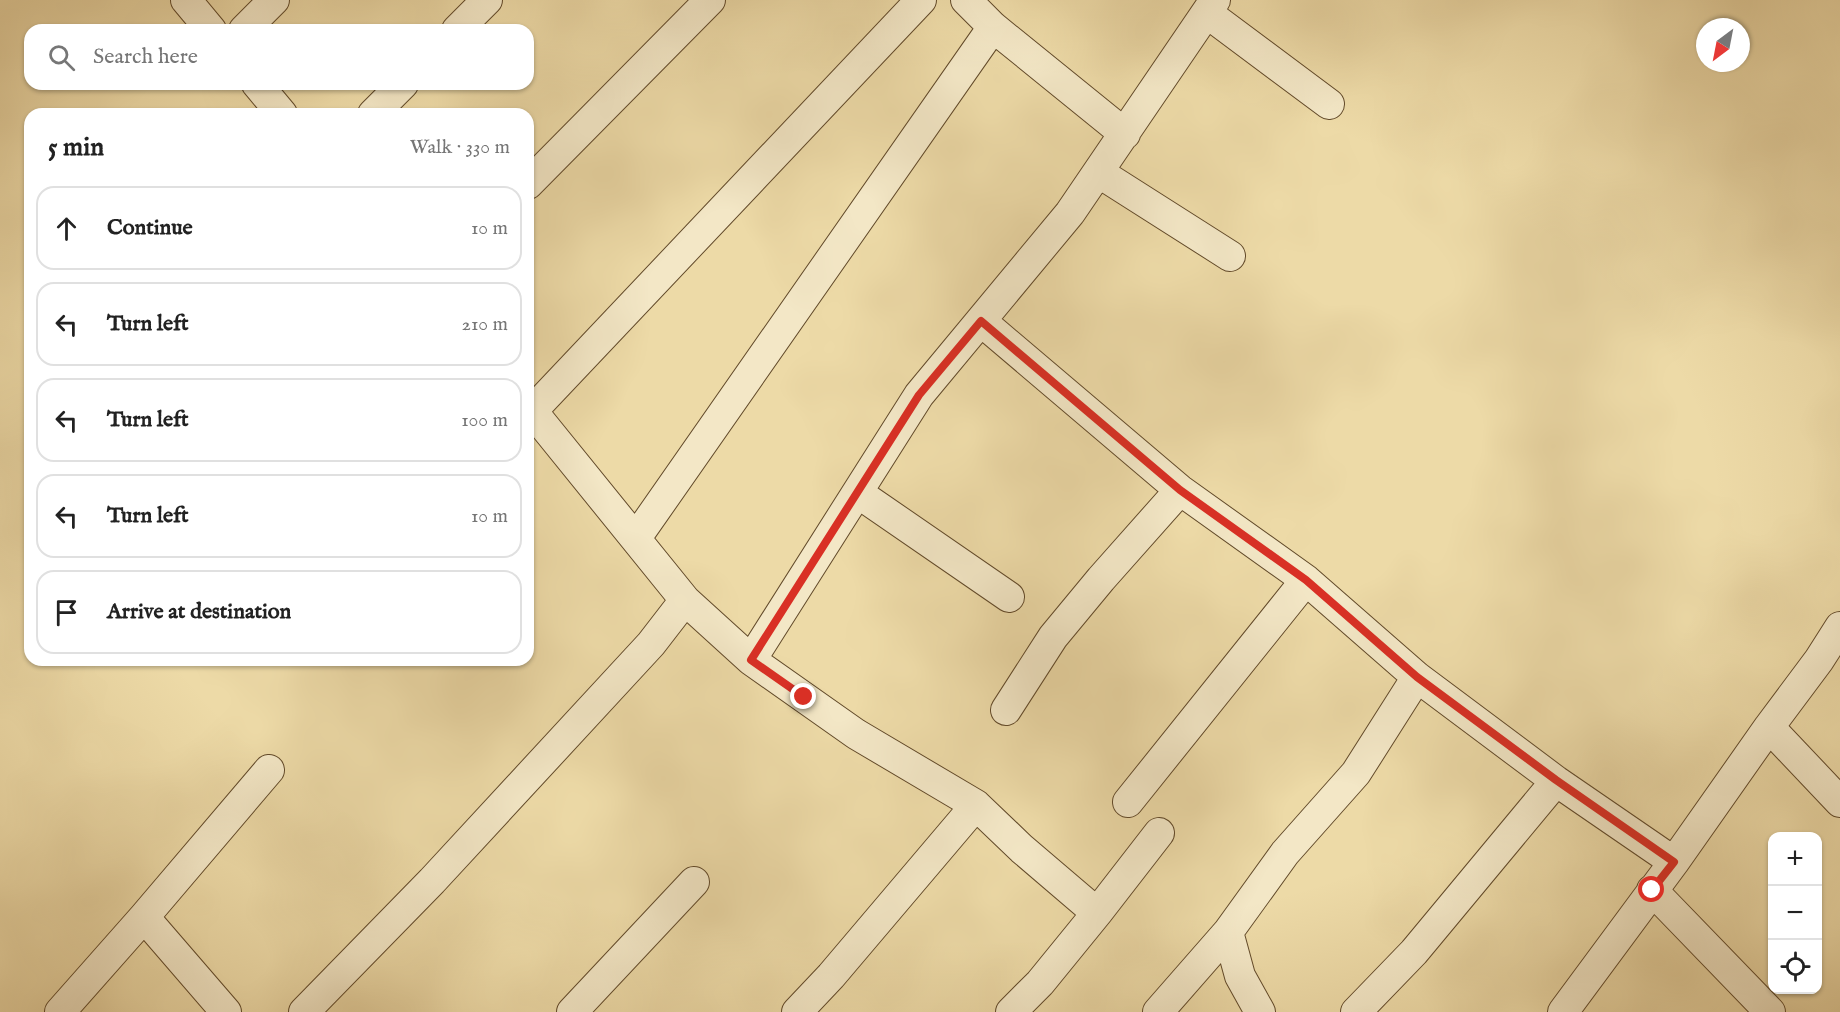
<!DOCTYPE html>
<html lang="en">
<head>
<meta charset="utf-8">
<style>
	:root { --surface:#fff; --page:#f2f2f2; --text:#222; --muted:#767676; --line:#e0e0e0 }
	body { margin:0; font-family:"IM FELL English",serif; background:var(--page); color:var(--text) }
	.controls { position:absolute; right:18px; bottom:18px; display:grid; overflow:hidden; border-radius:12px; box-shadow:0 2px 4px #0004 }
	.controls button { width:54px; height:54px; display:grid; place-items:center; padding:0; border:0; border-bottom:2px solid var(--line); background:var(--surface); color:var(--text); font:30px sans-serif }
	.compass { position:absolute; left:1696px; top:18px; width:54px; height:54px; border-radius:50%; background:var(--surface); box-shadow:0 2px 4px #0004; rotate:212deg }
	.stop { position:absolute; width:18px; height:18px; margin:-14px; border:4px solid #d93025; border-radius:50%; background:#fff }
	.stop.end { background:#d93025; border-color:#fff; box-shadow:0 2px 6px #0008 }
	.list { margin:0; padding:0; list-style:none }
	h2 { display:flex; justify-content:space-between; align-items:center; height:78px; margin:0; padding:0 24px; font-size:26px }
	h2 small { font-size:20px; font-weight:400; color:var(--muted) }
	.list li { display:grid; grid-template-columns:39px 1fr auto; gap:18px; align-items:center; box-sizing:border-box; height:84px; margin:0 12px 12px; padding:0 12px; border:2px solid var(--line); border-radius:18px }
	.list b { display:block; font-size:22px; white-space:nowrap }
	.list em { font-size:20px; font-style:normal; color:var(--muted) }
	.icon { flex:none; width:33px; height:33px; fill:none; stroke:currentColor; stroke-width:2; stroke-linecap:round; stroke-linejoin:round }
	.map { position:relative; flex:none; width:1840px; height:1012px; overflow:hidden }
	.search { position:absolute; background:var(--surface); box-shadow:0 2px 4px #0004; left:24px; top:24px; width:510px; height:66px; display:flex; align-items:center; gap:15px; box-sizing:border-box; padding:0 21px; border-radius:18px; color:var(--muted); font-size:22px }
	.panel { position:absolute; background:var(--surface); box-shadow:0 2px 4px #0004; left:24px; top:108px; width:510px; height:558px; border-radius:18px }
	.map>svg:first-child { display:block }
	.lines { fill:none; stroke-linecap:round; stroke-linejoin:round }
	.street-casing { stroke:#624a2a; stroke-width:32 }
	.street { stroke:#f3e7c6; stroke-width:30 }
	.route { stroke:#d93025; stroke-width:8 }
</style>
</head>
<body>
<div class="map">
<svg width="1840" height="1012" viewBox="0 0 1840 1012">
	<rect width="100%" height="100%" fill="#eddaa7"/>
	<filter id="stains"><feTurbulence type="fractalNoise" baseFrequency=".00333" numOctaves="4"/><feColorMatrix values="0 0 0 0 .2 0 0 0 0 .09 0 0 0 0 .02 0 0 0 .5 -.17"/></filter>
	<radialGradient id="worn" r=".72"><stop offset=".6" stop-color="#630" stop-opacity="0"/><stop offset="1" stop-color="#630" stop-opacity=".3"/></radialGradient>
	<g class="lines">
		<defs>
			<path id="street" d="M186,0l25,30
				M966,0l27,27 132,107
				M1207,13l122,91
				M244,30l30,-30
				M457,30l30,-30
				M257,84l25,30
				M373,114l30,-30
				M1098,172l132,84
				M528,184l182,-184
				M981,321l199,169 126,90 111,97 139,104 118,81
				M532,411l389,-411
				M858,493l151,104
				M636,538l357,-511
				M685,600l66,60
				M1006,710l47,-73 48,-58 79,-89
				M1769,727l71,75
				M1128,802l178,-222
				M1652,890l118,122
				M1097,913l62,-80
				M144,917l82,95
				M60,1012l84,-95 125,-147
				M304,1012l128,-131 219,-237 34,-44 -157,-194
				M572,1012l122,-130
				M797,1012l34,-36 145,-171
				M1011,1012l29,-29 57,-70 -75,-64 -46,-44 -120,-71 -105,-74 168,-265 151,-182 145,-213
				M1158,1012l70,-80
				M1260,1012l-20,-36 -12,-44 57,-79 71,-80 61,-96
				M1356,1012l58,-60 142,-171
				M1563,1012l111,-150 95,-135 50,-67 21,-33"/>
		</defs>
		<!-- street casing -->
		<use href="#street" class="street-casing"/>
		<!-- street -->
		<use href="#street" class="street"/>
	</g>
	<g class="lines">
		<!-- route -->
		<path class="route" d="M804,697l-53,-37 168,-265 62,-74 199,169 126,90 111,97 139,103 118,82 -22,28"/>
	</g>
	<rect width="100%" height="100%" filter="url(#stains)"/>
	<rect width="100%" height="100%" fill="url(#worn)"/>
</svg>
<div class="controls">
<button>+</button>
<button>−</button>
<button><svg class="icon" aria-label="locate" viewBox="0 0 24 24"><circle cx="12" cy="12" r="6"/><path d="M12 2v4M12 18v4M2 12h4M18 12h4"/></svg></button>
</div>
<svg class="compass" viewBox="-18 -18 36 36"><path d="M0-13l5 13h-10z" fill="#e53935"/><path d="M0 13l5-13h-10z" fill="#767676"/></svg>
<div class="stop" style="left:1652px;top:890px"></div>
<div class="stop end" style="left:804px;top:697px"></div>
<div class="search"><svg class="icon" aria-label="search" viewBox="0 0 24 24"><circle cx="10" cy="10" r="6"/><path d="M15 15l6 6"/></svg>Search here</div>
<section class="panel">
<h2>5 min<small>Walk · 330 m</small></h2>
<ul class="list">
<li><svg class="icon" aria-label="ahead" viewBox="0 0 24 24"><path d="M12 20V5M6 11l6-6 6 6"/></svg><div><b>Continue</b></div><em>10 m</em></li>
<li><svg class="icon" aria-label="left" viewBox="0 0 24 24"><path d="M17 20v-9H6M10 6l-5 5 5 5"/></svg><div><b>Turn left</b></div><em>210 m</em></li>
<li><svg class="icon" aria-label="left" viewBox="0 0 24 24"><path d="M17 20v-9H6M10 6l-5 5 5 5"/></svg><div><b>Turn left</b></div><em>100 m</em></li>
<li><svg class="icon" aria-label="left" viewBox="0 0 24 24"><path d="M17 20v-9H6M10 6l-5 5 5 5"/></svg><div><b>Turn left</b></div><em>10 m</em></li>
<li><svg class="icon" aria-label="arrive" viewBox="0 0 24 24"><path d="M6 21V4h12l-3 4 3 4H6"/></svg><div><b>Arrive at destination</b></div></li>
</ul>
</section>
</div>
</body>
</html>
